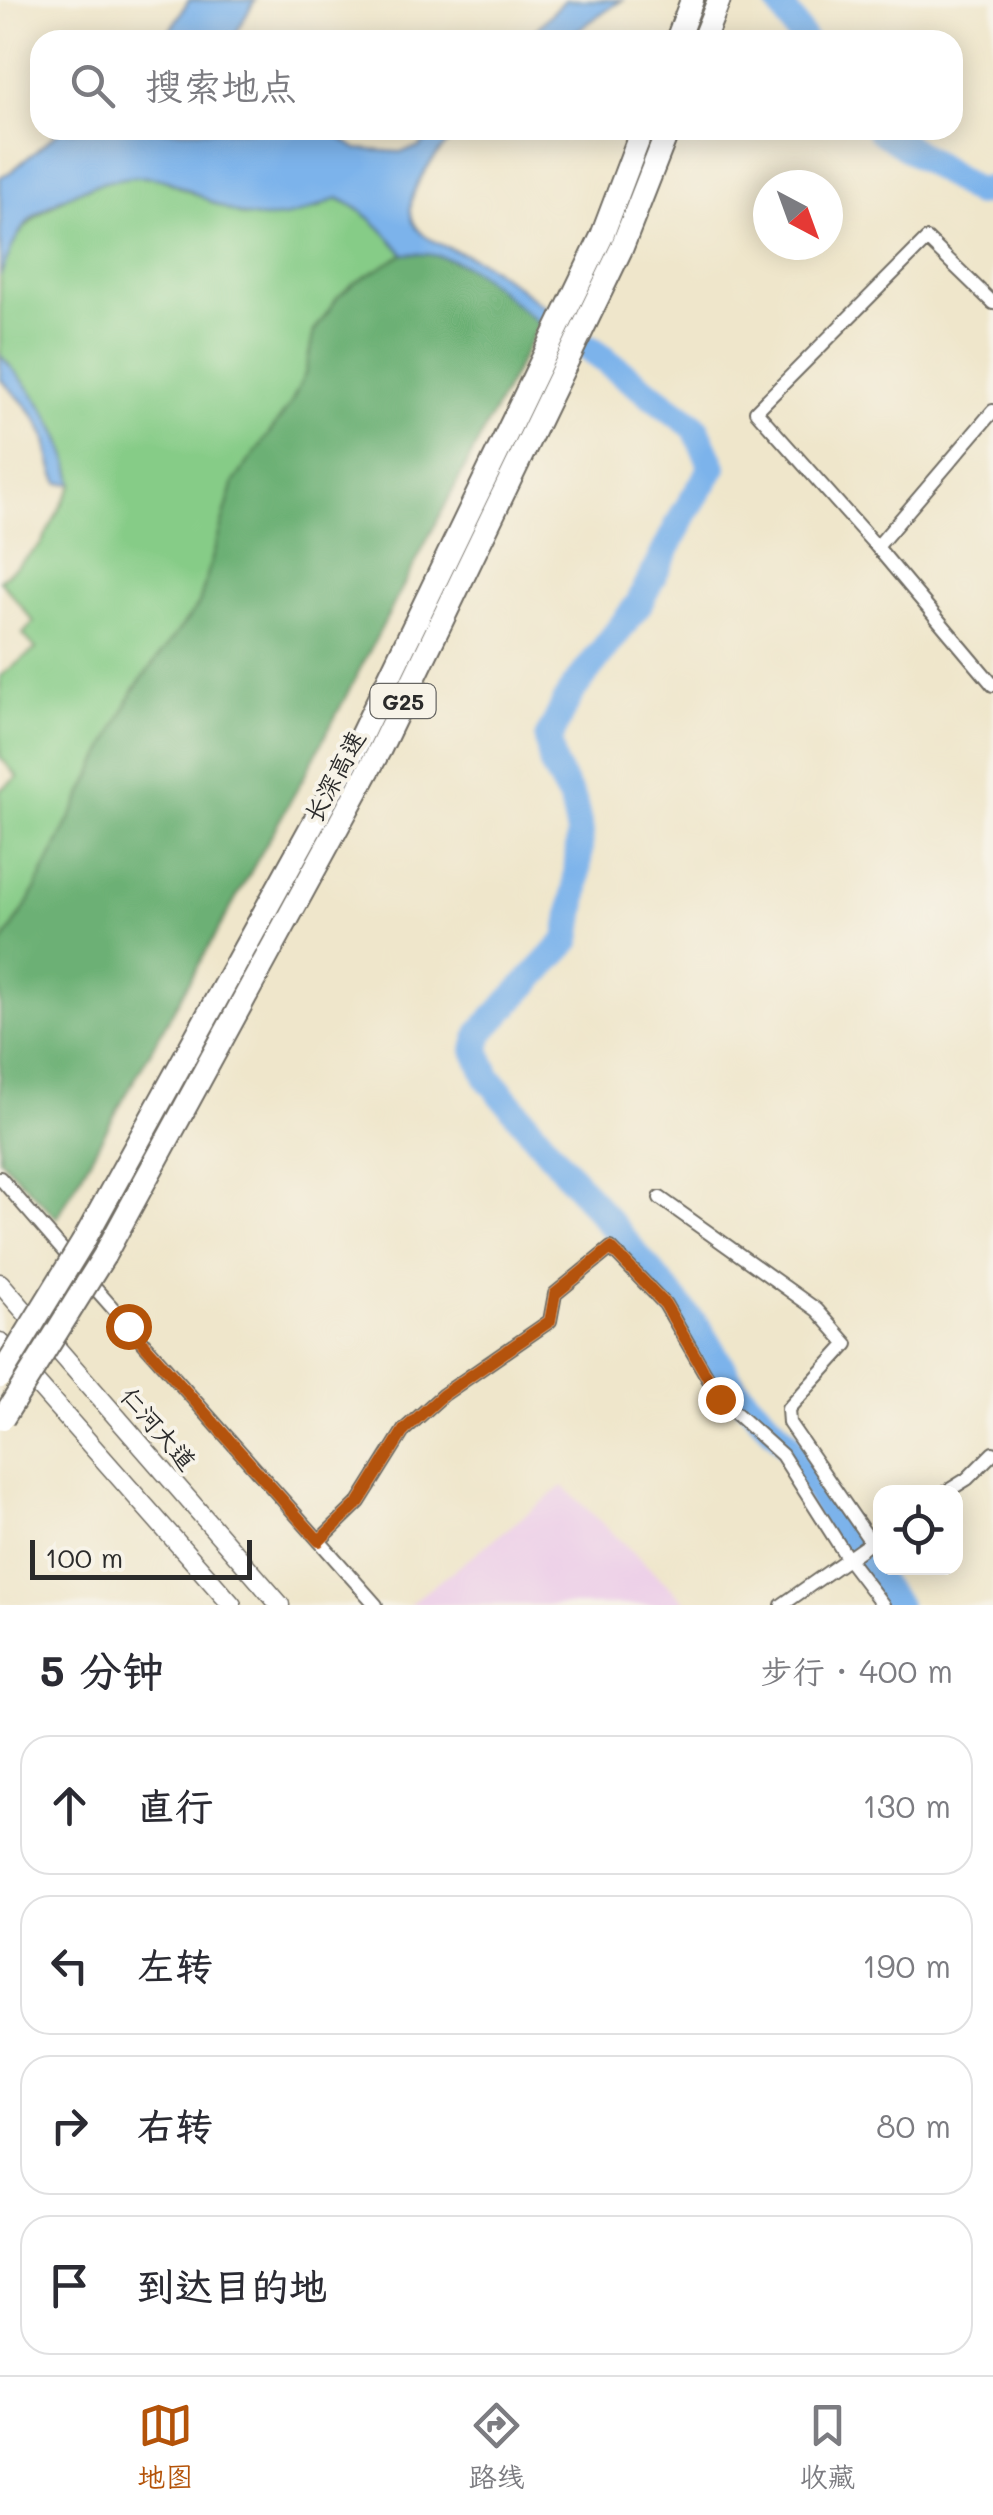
<!DOCTYPE html>
<html lang="zh">
<head>
<meta charset="utf-8">
<style>
	:root { --surface:#fff; --page:#f7f7f7; --text:#2b2b33; --muted:#7c7c81; --line:#e1e1e2; --accent:#b45309 }
	body { margin:0; font-family:Mali,"LXGW WenKai TC",sans-serif; background:var(--page); color:var(--text) }
	.controls { position:absolute; right:30px; bottom:30px; display:grid; overflow:hidden; border-radius:20px; box-shadow:0 5px 25px #0003 }
	.controls button { width:90px; height:90px; display:grid; place-items:center; padding:0; border:0; border-bottom:2px solid var(--line); background:var(--surface); color:var(--text); font:50px sans-serif }
	.compass { position:absolute; left:753px; top:170px; width:90px; height:90px; border-radius:50%; background:var(--surface); box-shadow:0 5px 25px #0003; rotate:139deg }
	.scale { position:absolute; left:30px; bottom:25px; width:222px; box-sizing:border-box; padding-left:10px; border:5px solid #2b2b2b; border-top:0; font-size:28px; line-height:35px; white-space:nowrap; color:#2b2b2b; -webkit-text-stroke:8px #f7f3e8; paint-order:stroke }
	.stop { position:absolute; width:30px; height:30px; margin:-22px; border:8px solid #b45309; border-radius:50%; background:#fff }
	.stop.end { background:#b45309; border-color:#fff; box-shadow:0 2px 10px #0008 }
	.list { margin:0; padding:0; list-style:none }
	h2 { display:flex; justify-content:space-between; align-items:center; height:130px; margin:0; padding:0 40px; font-size:42px }
	h2 small { font-size:32px; font-weight:400; color:var(--muted) }
	.list li { display:grid; grid-template-columns:65px 1fr auto; gap:30px; align-items:center; box-sizing:border-box; height:140px; margin:0 20px 20px; padding:0 20px; border:2px solid var(--line); border-radius:30px }
	.list b { display:block; font-size:38px; white-space:nowrap }
	.list em { font-size:32px; font-style:normal; color:var(--muted) }
	.icon { flex:none; width:55px; height:55px; fill:none; stroke:currentColor; stroke-width:2; stroke-linecap:round; stroke-linejoin:round }
	.map { position:relative; flex:none; width:993px; height:1605px; overflow:hidden }
	.search { position:absolute; background:var(--surface); box-shadow:0 5px 25px #0003; left:30px; right:30px; top:30px; height:110px; display:flex; align-items:center; gap:25px; box-sizing:border-box; padding:0 35px; border-radius:30px; color:var(--muted); font-size:38px }
	.sheet { height:770px; background:var(--surface) }
	nav { display:flex; justify-content:space-around; align-items:center; box-sizing:border-box; height:140px; border-top:2px solid var(--line); background:var(--surface); font-size:28px; color:var(--muted) }
	nav a { display:grid; justify-items:center; gap:5px }
	nav .on { color:var(--accent) }
	.map>svg:first-child { display:block }
	.built { fill:#edd0e8 }
	.green { fill:#86cc87; stroke:#587c59; stroke-width:2.5 }
	.forest { fill:#6cb074; stroke:#4c6e50; stroke-width:2.5 }
	.water { fill:#7bb3eb; stroke:#536f8b; stroke-width:2.5 }
	.lines { fill:none; stroke-linecap:round; stroke-linejoin:round }
	.river { stroke:#7bb3eb; stroke-width:28 }
	.minor-casing { stroke:#706c63; stroke-width:16 }
	.secondary-casing { stroke:#706c63; stroke-width:21 }
	.motorway-casing { stroke:#706c63; stroke-width:26 }
	.minor { stroke:#fff; stroke-width:12 }
	.secondary { stroke:#fff; stroke-width:18 }
	.motorway { stroke:#fff; stroke-width:22 }
	.motorway-bridge-casing { stroke:#706c63; stroke-width:26; stroke-linecap:butt }
	.motorway-bridge { stroke:#fff; stroke-width:22 }
	.route { stroke:#b45309; stroke-width:12 }
	.labels { text-anchor:middle; dominant-baseline:central; stroke-width:8; stroke-linejoin:round; paint-order:stroke }
	.shield { fill:#f7f3e8; stroke:#686764; stroke-width:2.5 }
	.shield-label { font-size:22px; font-weight:bold; fill:#2b2b2b }
	.street-label { font-size:25px; fill:#2b2b2b; stroke:#f7f3e8 }
</style>
</head>
<body>
<div class="map">
<svg width="993" height="1605" viewBox="0 0 993 1605">
	<rect width="100%" height="100%" fill="#f7f3e8"/>
	<filter id="ink" filterUnits="userSpaceOnUse"><feTurbulence type="fractalNoise" baseFrequency=".01" numOctaves="2"/><feDisplacementMap in="SourceGraphic" scale="20" xChannelSelector="R" yChannelSelector="G"/><feConvolveMatrix kernelMatrix="1 2 1 2 8 2 1 2 1" color-interpolation-filters="sRGB"/></filter>
	<filter id="wash" filterUnits="userSpaceOnUse"><feTurbulence type="fractalNoise" baseFrequency=".0048" numOctaves="4" result="noise"/><feDisplacementMap in="SourceGraphic" scale="40" xChannelSelector="R" yChannelSelector="G"/><feGaussianBlur stdDeviation="2.25" result="paint"/><feColorMatrix in="noise" values="0 0 0 0 0 0 0 0 0 0 0 0 0 0 0 0 0 1.4 0 .05"/><feComposite in="paint" operator="in"/></filter>
	<g filter="url(#wash)">
		<rect width="100%" height="100%" fill="#efe6cb"/>
		<!-- built -->
		<path class="built" d="M563,1486l126,119h-281z"/>
		<!-- green -->
		<path class="green" d="M129,176l31,2 83,38 21,2 54,-10 19,-10c29,12 47,33 67,56l-51,30 -15,13 -24,34 -9,43 -15,31 -56,77 -35,122 -64,84 -106,214 -29,45v-157l18,-13 -18,-20v-81l36,-27 -13,-15 11,-12 -34,-42 40,-34 33,-62c-9,-56 -36,-89 -73,-129 0,-25 0,-55 0,-79 12,-60 75,-89 129,-100z"/>
		<!-- forest -->
		<path class="forest" d="M425,253c55,10 73,39 115,70l-234,450 -249,445 -57,-59v-212l29,-45 106,-214 64,-84 35,-122 56,-77 15,-31 9,-42 24,-35 15,-13 51,-30z"/>
		<!-- water -->
		<path class="water" d="M189,0h66l-23,40h-68z
			M565,0h57l-59,40h-37z
			M61,130h267l29,19 43,3 18,-4 20,-18h23c-25,23 -79,81 -31,109 15,9 34,14 50,22 25,14 47,34 71,50l-4,11 -7,1c-48,-34 -71,-74 -136,-69 -20,-23 -38,-44 -66,-56 -24,11 -47,21 -74,20 -36,0 -67,-28 -100,-38 -39,-12 -99,12 -130,36 -18,15 -25,40 -34,60v-99l12,-6z
			M0,355c37,40 64,73 73,129l-14,-1c-9,-14 -9,-31 -14,-46 -8,-24 -28,-41 -45,-58z"/>
		<g class="lines">
			<!-- river -->
			<path class="river" d="M778,0l25,40
				M880,130l96,62 17,-3
				M590,349l105,78 18,40 -29,47 -46,91 -67,87 -23,47 5,26 20,36 7,32 -4,55 -8,52 -87,92 -5,18 12,28 211,252 36,59 54,56 72,117 35,43"/>
		</g>
	</g>
	<g filter="url(#ink)">
		<g class="lines">
			<defs>
				<path id="minor" d="M993,411l-116,136 116,138
					M877,547l-121,-136 171,-172 66,64
					M0,1178l73,84
					M660,1198l157,112 30,34 -59,65 1,14 82,119
					M86,1278l290,327
					M946,1492l21,-13 26,-26
					M319,1541l40,-39 45,-72 39,-35 107,-74 5,-27 56,-46 54,56 55,95 62,56 66,104 35,46
					M782,1605l98,-69"/>
				<path id="secondary" d="M0,1283l280,322
					M0,1342l232,263"/>
				<path id="motorway" d="M677,40l15,-40
					M703,40l16,-40
					M83,1242l275,-500 244,-506 40,-106
					M104,1256l276,-507 242,-502 46,-117"/>
			</defs>
			<!-- minor casing -->
			<use href="#minor" class="minor-casing"/>
			<!-- secondary casing -->
			<use href="#secondary" class="secondary-casing"/>
			<!-- motorway casing -->
			<use href="#motorway" class="motorway-casing"/>
			<!-- minor -->
			<use href="#minor" class="minor"/>
			<!-- secondary -->
			<use href="#secondary" class="secondary"/>
			<!-- motorway -->
			<use href="#motorway" class="motorway"/>
			<defs>
				<path id="motorway-bridge" d="M0,1377l83,-135
					M3,1418l101,-162"/>
			</defs>
			<!-- motorway-bridge casing -->
			<use href="#motorway-bridge" class="motorway-bridge-casing"/>
			<!-- motorway-bridge -->
			<use href="#motorway-bridge" class="motorway-bridge"/>
		</g>
	</g>
	<g class="lines" filter="url(#ink)">
		<!-- route -->
		<path class="route" d="M128,1326l191,215 40,-39 45,-72 39,-35 107,-74 5,-27 56,-46 54,56 55,95"/>
	</g>
	<g class="labels">
		<!-- shield labels -->
		<rect class="shield" x="370.5" y="684" width="65" height="34" rx="8"/>
		<g class="shield-label">
			<text x="403" y="701">G25</text>
		</g>
		<!-- street labels -->
		<g class="street-label">
			<text transform="translate(334 776) rotate(-62)">长深高速</text>
			<text transform="translate(159 1428) rotate(49)">仁河大道</text>
		</g>
	</g>
</svg>
<div class="controls">
<button><svg class="icon" aria-label="locate" viewBox="0 0 24 24"><circle cx="12" cy="12" r="6"/><path d="M12 2v4M12 18v4M2 12h4M18 12h4"/></svg></button>
</div>
<svg class="compass" viewBox="-18 -18 36 36"><path d="M0-13l5 13h-10z" fill="#e53935"/><path d="M0 13l5-13h-10z" fill="#7c7c81"/></svg>
<div class="scale">100 m</div>
<div class="stop" style="left:128px;top:1326px"></div>
<div class="stop end" style="left:720px;top:1399px"></div>
<div class="search"><svg class="icon" aria-label="search" viewBox="0 0 24 24"><circle cx="10" cy="10" r="6"/><path d="M15 15l6 6"/></svg>搜索地点</div>
</div>
<section class="sheet">
<h2>5 分钟<small>步行 · 400 m</small></h2>
<ul class="list">
<li><svg class="icon" aria-label="ahead" viewBox="0 0 24 24"><path d="M12 20V5M6 11l6-6 6 6"/></svg><div><b>直行</b></div><em>130 m</em></li>
<li><svg class="icon" aria-label="left" viewBox="0 0 24 24"><path d="M17 20v-9H6M10 6l-5 5 5 5"/></svg><div><b>左转</b></div><em>190 m</em></li>
<li><svg class="icon" aria-label="right" viewBox="0 0 24 24"><path d="M7 20v-9h11M14 6l5 5-5 5"/></svg><div><b>右转</b></div><em>80 m</em></li>
<li><svg class="icon" aria-label="arrive" viewBox="0 0 24 24"><path d="M6 21V4h12l-3 4 3 4H6"/></svg><div><b>到达目的地</b></div></li>
</ul>
</section>
<nav>
<a class="on"><svg class="icon" aria-label="map" viewBox="0 0 24 24"><path d="M3 6l6-2 6 2 6-2v14l-6 2-6-2-6 2zM9 4v14M15 6v14"/></svg>地图</a>
<a><svg class="icon" aria-label="directions" viewBox="0 0 24 24"><path d="M12 3l9 9-9 9-9-9zM9 14v-3h6M13 9l2 2-2 2"/></svg>路线</a>
<a><svg class="icon" aria-label="saved" viewBox="0 0 24 24"><path d="M7 4h10v16l-5-4-5 4z"/></svg>收藏</a>
</nav>
</body>
</html>
